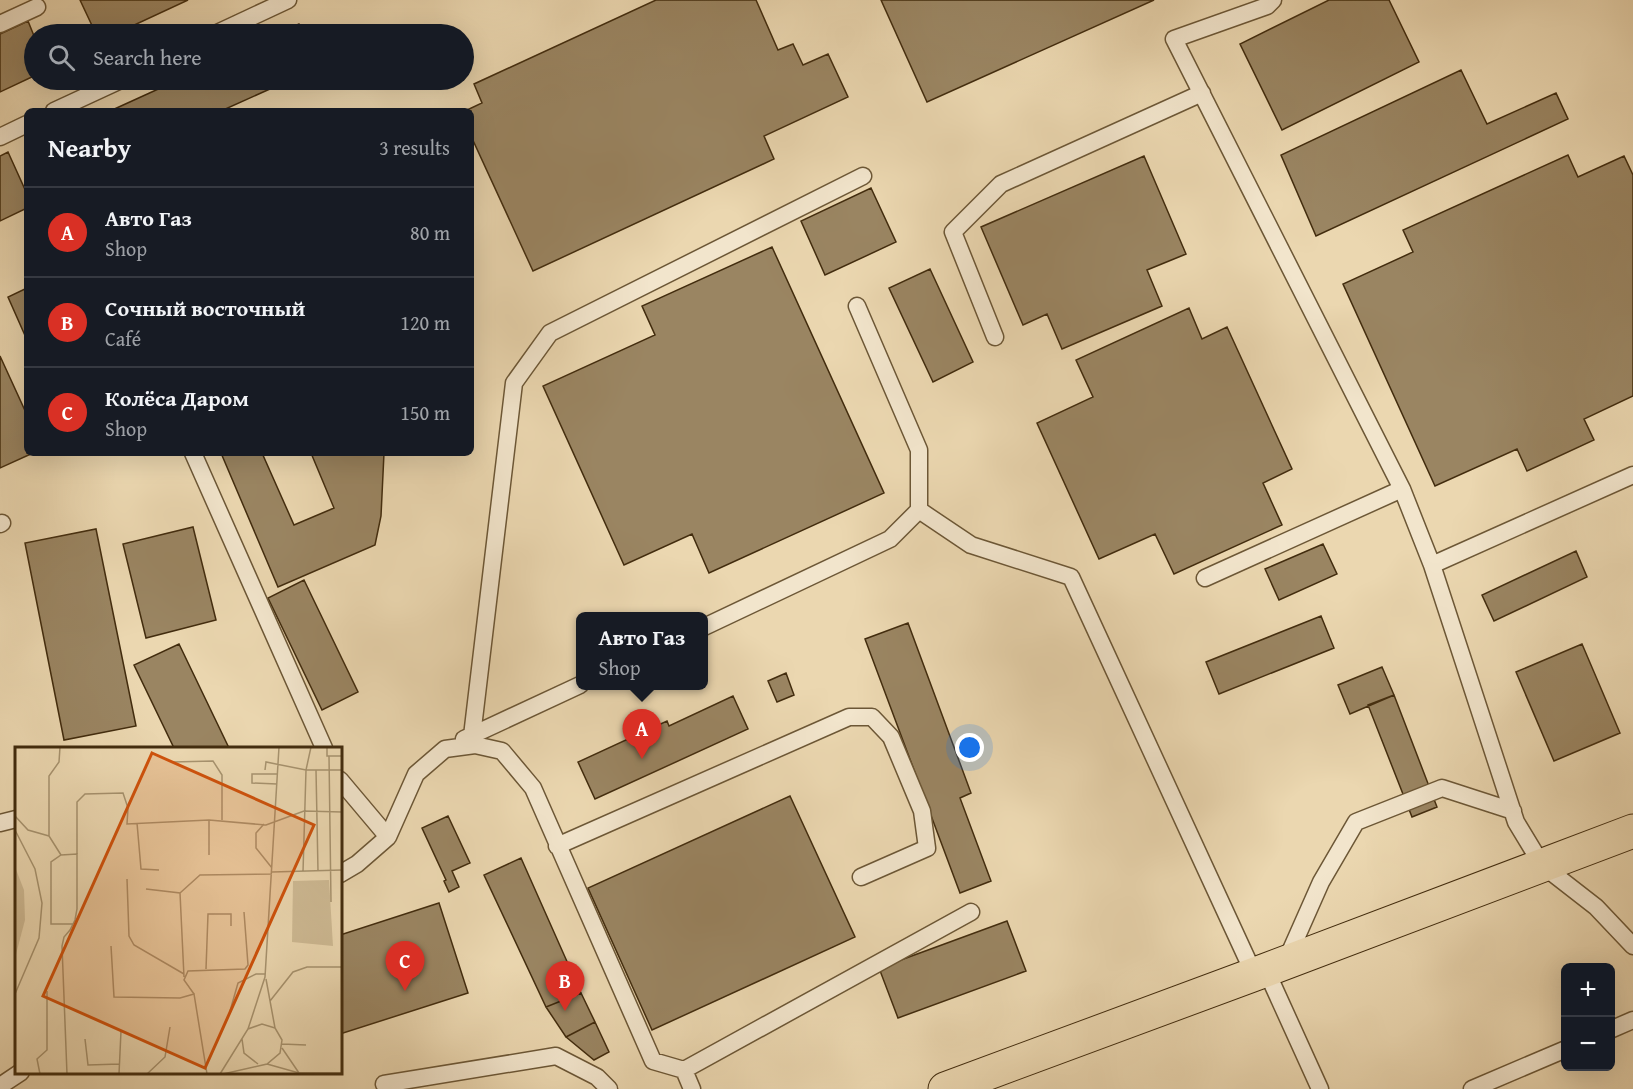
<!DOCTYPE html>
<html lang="en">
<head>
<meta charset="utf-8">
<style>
	:root { --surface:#171b24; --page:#20242c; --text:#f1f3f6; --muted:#9ea1a6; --line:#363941; --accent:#d93025 }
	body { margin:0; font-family:"Gentium Book Plus",serif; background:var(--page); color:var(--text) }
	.controls { position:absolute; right:18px; bottom:18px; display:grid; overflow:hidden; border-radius:9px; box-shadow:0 6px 24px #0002 }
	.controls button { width:54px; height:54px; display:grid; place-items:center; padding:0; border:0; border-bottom:2px solid var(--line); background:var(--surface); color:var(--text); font:30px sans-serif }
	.you { position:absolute; left:970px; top:748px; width:21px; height:21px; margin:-15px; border:4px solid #fff; border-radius:50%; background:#1a73e8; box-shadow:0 0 0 9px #1a73e833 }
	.badge { display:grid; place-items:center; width:39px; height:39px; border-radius:50%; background:var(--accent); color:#fff; font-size:20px; font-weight:700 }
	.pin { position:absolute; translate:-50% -50px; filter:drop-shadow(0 2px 3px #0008) }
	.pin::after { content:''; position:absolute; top:32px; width:21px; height:18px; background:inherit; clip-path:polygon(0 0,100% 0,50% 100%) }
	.popup { position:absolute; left:576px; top:612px; width:132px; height:78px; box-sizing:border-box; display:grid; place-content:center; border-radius:9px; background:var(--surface); filter:drop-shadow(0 2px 4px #0005); font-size:20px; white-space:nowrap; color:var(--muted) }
	.popup b { font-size:22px; color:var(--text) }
	.popup::after { content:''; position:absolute; left:50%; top:100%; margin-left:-12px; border:12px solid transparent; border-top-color:var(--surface) }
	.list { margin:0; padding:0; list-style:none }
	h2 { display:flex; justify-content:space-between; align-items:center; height:78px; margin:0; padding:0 24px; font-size:26px }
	h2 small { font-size:20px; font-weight:400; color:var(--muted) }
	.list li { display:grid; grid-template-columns:39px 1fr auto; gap:18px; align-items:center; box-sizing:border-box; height:90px; padding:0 24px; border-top:2px solid var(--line) }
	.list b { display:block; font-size:22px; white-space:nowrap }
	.list p { margin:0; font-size:20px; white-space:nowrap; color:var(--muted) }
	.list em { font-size:20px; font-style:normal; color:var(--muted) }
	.icon { flex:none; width:33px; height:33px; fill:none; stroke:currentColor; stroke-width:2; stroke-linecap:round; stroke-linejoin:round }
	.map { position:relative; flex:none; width:1633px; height:1089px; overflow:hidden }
	.search { position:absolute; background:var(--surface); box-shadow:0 6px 24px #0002; left:24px; top:24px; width:450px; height:66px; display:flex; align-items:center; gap:15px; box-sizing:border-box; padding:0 21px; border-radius:33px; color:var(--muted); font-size:22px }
	.panel { position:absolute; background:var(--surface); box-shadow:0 6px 24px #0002; left:24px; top:108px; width:450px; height:348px; border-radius:9px }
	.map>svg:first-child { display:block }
	.building { fill:#9a8562; stroke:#422c0e; stroke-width:1.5 }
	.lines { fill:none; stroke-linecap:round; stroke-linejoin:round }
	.service-casing { stroke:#6c5736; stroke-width:19 }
	.primary-casing { stroke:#422c0e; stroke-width:35 }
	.service { stroke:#f2e5cc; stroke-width:16 }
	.primary { stroke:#ebd7b0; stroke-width:33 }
	.inset-road { fill:none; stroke:#a7936f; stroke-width:1.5 }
	.view { fill:#cf520c; fill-opacity:0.15; stroke:#cf520c; stroke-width:3 }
	.inset-edge { fill:none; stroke:#422c0e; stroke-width:3 }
</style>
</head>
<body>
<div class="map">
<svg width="1633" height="1089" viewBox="0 0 1633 1089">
	<rect width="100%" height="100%" fill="#ebd7b0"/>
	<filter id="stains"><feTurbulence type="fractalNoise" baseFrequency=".00333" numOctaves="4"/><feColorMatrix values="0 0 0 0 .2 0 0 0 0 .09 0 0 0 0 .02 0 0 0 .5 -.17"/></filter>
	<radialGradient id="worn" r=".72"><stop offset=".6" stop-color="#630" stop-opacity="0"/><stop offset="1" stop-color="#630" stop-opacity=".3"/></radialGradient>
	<!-- building -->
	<path class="building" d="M80,0h108l-73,34h-19z
		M656,0h100l22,50 15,-6 10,21 25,-11 20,43 -84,39 10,23 -241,112 -62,-135v-25h-6l17,-8 -8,-19z
		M881,0h273l-227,102z
		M1329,0h60l30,62 -137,68 -42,-86z
		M28,21l6,15v40l-34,16v-58z
		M299,24l5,10h-28z
		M1461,70l26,54 69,-31 12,26 -252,117 -35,-81z
		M178,80h112l-69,31h-111z
		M8,152l19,42v14l-27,13v-65z
		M1568,155l10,22 46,-21 9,19v221l-49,23 10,21 -67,31 -10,-22 -82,37 -92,-202 70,-32 -10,-22z
		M1144,156l42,98 -39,16 15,36 -100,43 -15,-35 -24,11 -42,-98z
		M871,188l25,54 -71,33 -24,-54z
		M772,247l112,246 -175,80 -17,-39 -68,31 -81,-179 112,-51 -13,-29z
		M930,269l43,93 -40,20 -44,-94z
		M27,288v52l-19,-43z
		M1189,308l13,31 25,-12 65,142 -29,14 19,42 -108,49 -19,-40 -56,25 -62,-136 56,-26 -17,-37z
		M0,356l27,59v38h6l-33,15z
		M221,453h41l32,72 40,-17 -23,-55h73l-3,63 -6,29 -97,42z
		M193,527l23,93 -70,18 -23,-94z
		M96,529l40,197 -72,14 -39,-197z
		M1323,544l14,30 -58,26 -14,-31z
		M1576,551l11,26 -93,44 -12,-26z
		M304,580l54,112 -36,18 -54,-112z
		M1321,616l13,32 -115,46 -13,-32z
		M908,623l63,170 -11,5 31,83 -31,12 -95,-254z
		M179,644l50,104h-55l-40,-83z
		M1582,644l38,89 -66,28 -38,-89z
		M1382,667l12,28 -44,19 -12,-29z
		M786,673l8,22 -17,7 -9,-21z
		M1394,695l43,112 -25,10 -44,-112z
		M733,696l15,33 -153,70 -17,-37 89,-41 2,5z
		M790,796l65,141 -203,93 -64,-142z
		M448,816l22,47 -18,8 7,16 -10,5 -5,-11 2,-1 -24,-52z
		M521,858l60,135 -35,14 -62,-132z
		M439,903l29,90 -128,41v-99z
		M1007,921l19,50 -128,47 -19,-50z
		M581,993l14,29 -29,15 -20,-30z
		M595,1022l14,30 -15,8 -28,-23z"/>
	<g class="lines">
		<defs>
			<path id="service" d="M1273,0l-6,6 -93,33 228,450 30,76 84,257 26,43 54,42 37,39
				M0,24l37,-17
				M215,34l73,-34
				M54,111l67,-31
				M0,137l27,-13
				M995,337l-42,-105 48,-48 201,-91
				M193,453l131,295
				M919,510l52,35 100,32 183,397
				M0,524l2,-1
				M1432,565l201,-90
				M1205,578l197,-89
				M704,627l186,-88 29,-29v-60l-62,-144
				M472,736l42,-353 36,-50 313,-157
				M464,739l116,-54
				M340,780l48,57 -31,27 -17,10
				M0,823l16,-4
				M388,837l28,-63 29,-25 30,-4 27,6 31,37 120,273 31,9 287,-158
				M557,846l292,-129h23l19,20 31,74 5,37 -66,29
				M1286,961l35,-79 35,-60 86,-34 71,23
				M1266,970l54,119
				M1610,1030l23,-10
				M684,1070l8,19
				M384,1084l172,-28 41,21 12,12
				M0,1086l21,-14
				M1472,1089l94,-40"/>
			<path id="primary" d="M945,1089l321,-119 367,-139"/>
		</defs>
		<!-- service casing -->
		<use href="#service" class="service-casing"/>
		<!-- primary casing -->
		<use href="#primary" class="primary-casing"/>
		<!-- service -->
		<use href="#service" class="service"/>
		<!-- primary -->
		<use href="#primary" class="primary"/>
	</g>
	<!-- overview -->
	<g transform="translate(15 747)">
		<rect width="327" height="327" fill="#ebd7b0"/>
		<path d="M314,133l4,66 -41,-4 1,-61z" fill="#ceba94"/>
		<path d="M0,120l9,23 1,30 -10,38z" fill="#ceba94"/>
		<path class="inset-road" d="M45,0l-1,15 -10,14v60l12,19M157,0h39M312,0v9h15M314,9l2,146M157,15l41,-1 9,14v45M250,23l1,-8 40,8h36M301,23l2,101M262,37l-25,-1v-9h26M0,69l13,14 21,6M194,73v35M122,76l4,46 18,1M249,77l-8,9v15l16,20M0,83l20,39 7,34 -3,35 -24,56M62,107v-52l8,-8 38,-1 5,15 -1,16 82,-4 57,5 38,-14 38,1M257,125l70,-2M288,125l3,-102 5,-23M112,132l2,57 5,9 50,29M131,142l34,4 4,84M165,146l20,-18 72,-1M96,199l3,51 66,1 14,-4 13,80M191,222l2,-55h23v12M179,247l-10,-14 4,-9 57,-2 3,-4 -4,-53M255,254l23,-29 14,-5h35M215,264l8,-28 18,-9h9M233,282l14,-5 13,4M70,292l3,26 32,-1M227,292l2,14 14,11M267,297l24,1M267,301l17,25M252,317l32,9h43M25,327l-3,-15 10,-9v-59M52,327l-5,-128 2,-9 6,-7 5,-10 2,-11v-55l-16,1 -10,7v62h22M104,327l2,-43M132,327l18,-17 5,-30M205,327l28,-45 17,-52 14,-230M208,327l44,-10 13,-11 2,-13 -7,-12 -9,-49"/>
		<path class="view" d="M137,6l162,72 -109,243 -162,-72z"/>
		<rect width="327" height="327" class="inset-edge"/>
	</g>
	<rect width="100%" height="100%" filter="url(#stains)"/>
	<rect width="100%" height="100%" fill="url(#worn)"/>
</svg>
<div class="controls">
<button>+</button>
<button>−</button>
</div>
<div class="you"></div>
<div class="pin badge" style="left:642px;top:759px">A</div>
<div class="popup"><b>Авто Газ</b>Shop</div>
<div class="pin badge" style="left:565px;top:1011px">B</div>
<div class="pin badge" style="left:405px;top:991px">C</div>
<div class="search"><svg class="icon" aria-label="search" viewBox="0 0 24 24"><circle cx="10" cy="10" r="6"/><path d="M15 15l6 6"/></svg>Search here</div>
<section class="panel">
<h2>Nearby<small>3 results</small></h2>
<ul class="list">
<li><span class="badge">A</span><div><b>Авто Газ</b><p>Shop</p></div><em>80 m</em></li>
<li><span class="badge">B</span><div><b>Сочный восточный</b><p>Café</p></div><em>120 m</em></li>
<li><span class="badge">C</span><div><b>Колёса Даром</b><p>Shop</p></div><em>150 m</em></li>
</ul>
</section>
</div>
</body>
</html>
